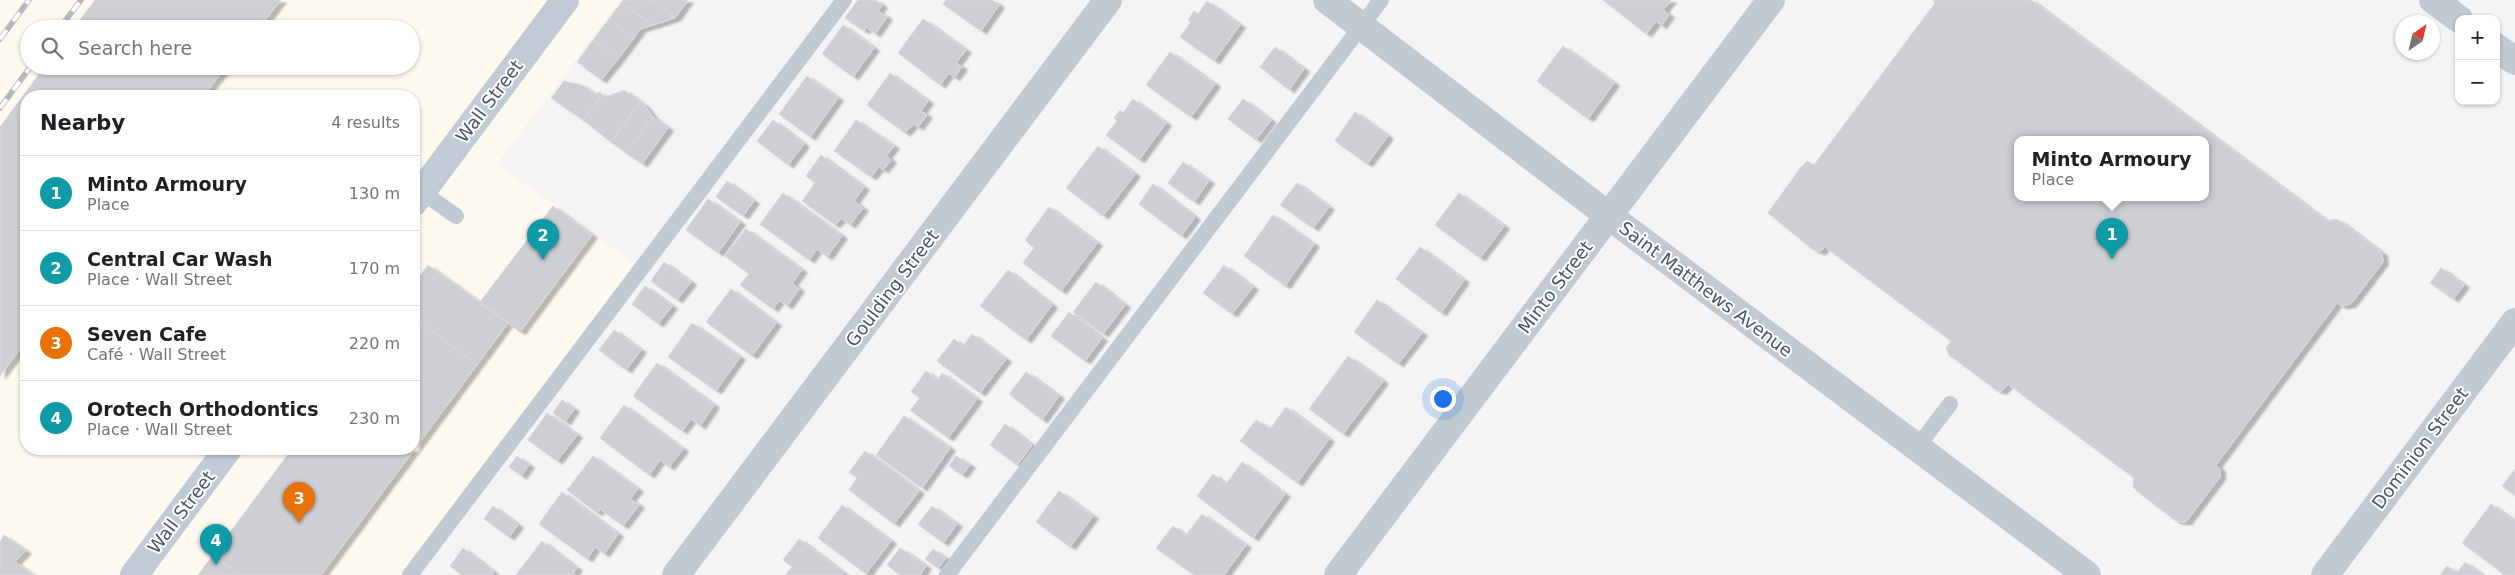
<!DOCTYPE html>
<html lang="en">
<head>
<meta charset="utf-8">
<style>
	:root { --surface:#fff; --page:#f2f2f2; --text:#202124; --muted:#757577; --line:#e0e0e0; --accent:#2563eb }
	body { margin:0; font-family:"DejaVu Sans",sans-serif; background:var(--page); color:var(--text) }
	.controls { position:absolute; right:15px; top:15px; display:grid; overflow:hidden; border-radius:10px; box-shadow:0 1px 4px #0004 }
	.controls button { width:45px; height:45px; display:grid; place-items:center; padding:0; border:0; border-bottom:1px solid var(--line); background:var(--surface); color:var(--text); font:25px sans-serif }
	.compass { position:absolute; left:2395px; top:15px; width:45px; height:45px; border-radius:50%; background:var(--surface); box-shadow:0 1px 4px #0004; rotate:34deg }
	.you { position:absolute; left:1442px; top:398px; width:18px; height:18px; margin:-12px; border:4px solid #fff; border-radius:50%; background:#1a73e8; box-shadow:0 0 0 8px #1a73e833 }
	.badge { display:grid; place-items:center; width:32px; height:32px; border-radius:50%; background:var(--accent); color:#fff; font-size:16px; font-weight:700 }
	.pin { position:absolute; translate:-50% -41px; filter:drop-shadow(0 1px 2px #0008) }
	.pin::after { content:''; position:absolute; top:26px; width:18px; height:15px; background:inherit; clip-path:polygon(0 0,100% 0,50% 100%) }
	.popup { position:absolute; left:2014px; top:136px; width:195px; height:65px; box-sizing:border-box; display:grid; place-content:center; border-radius:10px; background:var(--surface); filter:drop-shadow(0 1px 4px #0005); font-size:16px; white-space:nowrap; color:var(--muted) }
	.popup b { font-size:19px; color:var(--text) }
	.popup::after { content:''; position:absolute; left:50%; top:100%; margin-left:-10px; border:10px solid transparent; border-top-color:var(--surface) }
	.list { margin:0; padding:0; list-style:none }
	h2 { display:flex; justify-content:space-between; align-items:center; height:65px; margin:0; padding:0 20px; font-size:21px }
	h2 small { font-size:16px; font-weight:400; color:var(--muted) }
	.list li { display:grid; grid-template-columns:32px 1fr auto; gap:15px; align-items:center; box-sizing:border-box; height:75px; padding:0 20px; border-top:1px solid var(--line) }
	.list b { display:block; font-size:19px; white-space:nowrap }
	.list p { margin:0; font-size:16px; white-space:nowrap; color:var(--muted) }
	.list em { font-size:16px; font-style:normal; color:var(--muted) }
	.icon { flex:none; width:28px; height:28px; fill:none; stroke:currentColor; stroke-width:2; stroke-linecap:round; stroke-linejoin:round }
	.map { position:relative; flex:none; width:2515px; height:575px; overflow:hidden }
	.search { position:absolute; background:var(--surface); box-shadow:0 1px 4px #0004; left:20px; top:20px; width:400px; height:55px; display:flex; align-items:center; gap:12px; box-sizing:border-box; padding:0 18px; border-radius:28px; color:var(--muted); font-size:19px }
	.panel { position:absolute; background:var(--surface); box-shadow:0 1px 4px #0004; left:20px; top:90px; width:400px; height:365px; border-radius:20px }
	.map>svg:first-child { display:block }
	.commercial { fill:#fdf9ef; fill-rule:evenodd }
	.building { fill:#cdcfd5; stroke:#d7d9de; fill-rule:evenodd; filter:url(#shadow) }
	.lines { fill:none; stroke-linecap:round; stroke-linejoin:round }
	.service { stroke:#c1cad2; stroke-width:16 }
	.minor { stroke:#c1cad2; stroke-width:28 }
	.tertiary { stroke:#c1cad2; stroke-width:28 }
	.secondary { stroke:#c1cbd6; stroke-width:28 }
	.rail-casing { stroke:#b5b8bd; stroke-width:5.5 }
	.rail { stroke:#fff; stroke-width:4; stroke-dasharray:11; stroke-linecap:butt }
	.labels { text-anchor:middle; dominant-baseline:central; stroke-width:4; stroke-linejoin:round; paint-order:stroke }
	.street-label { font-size:18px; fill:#4a5661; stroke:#fff }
</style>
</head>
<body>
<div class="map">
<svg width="2515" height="575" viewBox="0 0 2515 575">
	<defs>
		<filter id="shadow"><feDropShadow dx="5.5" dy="3" stdDeviation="1" flood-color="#0004"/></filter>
	</defs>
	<rect width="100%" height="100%" fill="#f5f3f3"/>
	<!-- commercial -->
	<path class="commercial" d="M0,0h620l-123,164 143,104 -233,307h-407zM29,29h382v37h-382zM26,96h388v353h-388z"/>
	<!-- building -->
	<path class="building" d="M95,0h186l-23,29h-185z
		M624,0h27l24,18 -22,7 -32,-22z
		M651,0h37l-13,18z
		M858,0h17l7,5 -4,6 9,6 -12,17 -9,-7 -2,4 -19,-13z
		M946,0h46l7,5 -18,26 -38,-27z
		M1603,0h68l-8,10 6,5 -8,11 -5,-5 -10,13z
		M1933,0h98l296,221 8,-2 5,2 42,32 1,9 -32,42 -9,2 -5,-3 -121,162 4,4v8l-34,45 -10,-1 -39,-30 -4,-4 1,-9 -126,-94 -6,7 -6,-1 -47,-35 -3,-7 5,-7 -126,-94 -5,5 -8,-3 -44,-36 33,-46 6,-6 7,4 121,-162zM2018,140h188v58h-188z
		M1207,1l33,24 -26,36 -34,-24 11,-15 -3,-2 6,-9 4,3z
		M621,3l32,22 -13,4 -6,9 -25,-19z
		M609,19l25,19 -16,21 -25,-19z
		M923,19l43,31 -10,13 6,4 -8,11 -5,-5 -9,12 -42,-32z
		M843,25l31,23 -21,29 -31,-23z
		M593,40l25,19 -17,21 -24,-18z
		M1563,46l51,37 -26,36 -51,-38z
		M1275,47l29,22 -15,21 -29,-23z
		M1170,52l45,32 -24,33 -45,-32z
		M45,66h182l-24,30h-177v245l-26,35v-249z
		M890,73l38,28 -7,10 6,4 -9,12 -5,-3 -8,9 -38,-28z
		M807,76l31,22 -28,39 -31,-23z
		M564,81l18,4 18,13 -17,22 -32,-22z
		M624,90l16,12 -29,40 -28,-22 17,-22 -4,-3 3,-3 7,5z
		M1133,99l33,24 -27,37 -33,-25 11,-14 -3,-3 6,-8 3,3z
		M1243,99l28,21 -15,20 -28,-21z
		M640,102l5,4 8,11 -27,36 -15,-11z
		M1355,112l33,24 -21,28 -32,-23z
		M653,117l15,11 -26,36 -16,-11z
		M773,120l31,24 -16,21 -31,-24z
		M856,120l38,26 -8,10 5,4 -8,10 -4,-3 -8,10 -37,-26z
		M1098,146l37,28 -32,42 -37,-28z
		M821,155l43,32 -10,14 9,7 -13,17 -9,-7 -6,7 -33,-24 13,-18 -9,-7z
		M1183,162l26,19 -15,21 -26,-19z
		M727,181l27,20 -11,15 -27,-19z
		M1297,183l32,24 -16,21 -33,-23z
		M1153,184l42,33 -14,19 -42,-32z
		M783,193l59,43 -15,21 -10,-8 -8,11 -49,-36z
		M1459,193l45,33 -24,32 -45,-33z
		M708,199l32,23 -22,31 -32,-23z
		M553,206l39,29 -72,97 -40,-30z
		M1049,207l48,36 -36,48 -38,-28 11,-15 -9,-8z
		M1273,215l41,29 -29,42 -41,-30z
		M746,229l56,41 -10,13 7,6 -12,17 -8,-6 -6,9 -33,-24 9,-11 -24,-18z
		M1420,247l44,33 -23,33 -45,-34z
		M664,262l27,20 -14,18 -26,-19z
		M428,265l80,58 -31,42 -63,-47v-34z
		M1224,265l29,22 -21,27 -29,-21z
		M2441,268l23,17 -11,14 -23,-16z
		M1008,270l44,35 -26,35 -46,-34z
		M1096,282l29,23 -22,29 -30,-22z
		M645,286l27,20 -14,18 -26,-20z
		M731,289l45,34 -24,33 -46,-34z
		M1377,300l45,33 -24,31 -44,-32z
		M1069,312l33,26 -17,23 -34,-25z
		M414,318l63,47 -156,210h-82l-26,-20 79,-106h122z
		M692,323l48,34 -24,34 -48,-34z
		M614,330l27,20 -15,20 -27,-20z
		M972,334l34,25 -26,34 -43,-32 17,-22 9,7z
		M1348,356l35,25 -40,53 -34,-25z
		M657,363l57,42 -14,21 -9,-7 -9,12 -49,-35z
		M926,371l12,9 4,-7 35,26 -29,39 -38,-28 10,-12 -9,-6z
		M1026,372l33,24 -17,24 -33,-26z
		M562,400l12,9 -9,13 -12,-9z
		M624,405l59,44 -14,18 -9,-7 -11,15 -49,-37z
		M1286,407l43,32 -32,44 -57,-42 16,-21 14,9z
		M547,413l30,22 -20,26 -29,-21z
		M904,416l46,32 -28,40 -46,-33z
		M1005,424l27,21 -15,20 -27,-20z
		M865,451l54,40 -25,33 -45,-34 8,-12 -8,-6z
		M517,456l12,9 -8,11 -12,-9z
		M593,456l45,33 -8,10 9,6 -16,21 -23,-17 -3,4 -30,-23z
		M956,456l14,9 -8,10 -13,-9z
		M1242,462l43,32 -32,44 -56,-42 16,-22 13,10z
		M2515,469v27l-13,-10z
		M1059,491l34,25 -23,31 -34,-25z
		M562,492l56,42 -14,20 -9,-7 -8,12 -48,-35z
		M2491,504l24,18v53h-10l-43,-32z
		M842,505l49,36 -25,33 -48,-36z
		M493,506l25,19 -9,12 -25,-18z
		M932,506l25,18 -14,19 -25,-19z
		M1202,514l44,31 -22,30h-30l-38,-27 17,-22 13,9z
		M4,535l22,16 -11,11 18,13h-33v-33z
		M799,539l45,34 -2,2h-57l7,-8 -9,-7z
		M542,541l35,27 -4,5 3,2h-60z
		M463,548l31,24 -3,1 3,2h-32l-12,-9z
		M900,548l26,18 -6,9h-20l-13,-10z
		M933,549l13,9 -8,10 -13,-9z
		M213,555l26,20h-41z
		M2465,562l17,13h-42l7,-9 10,7z"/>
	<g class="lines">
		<!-- service -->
		<path class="service" d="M422,192l34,24
			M1918,446l32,-42
			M410,575l434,-575
			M947,575l434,-575"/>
		<!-- minor -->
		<path class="minor" d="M2433,0l26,19
			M2496,47l19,14
			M676,575l432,-575
			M1338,575l433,-575
			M2325,575l190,-253"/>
		<!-- tertiary -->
		<path class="tertiary" d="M1327,0l282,216 478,359"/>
		<!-- secondary -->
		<path class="secondary" d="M414,202l151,-202
			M134,575l94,-126"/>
		<defs>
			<path id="rail" d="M59,29l22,-29
				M0,39l29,-39
				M0,108l31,-42"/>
		</defs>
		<!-- rail casing -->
		<use href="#rail" class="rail-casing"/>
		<!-- rail -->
		<use href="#rail" class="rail"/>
	</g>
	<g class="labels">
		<!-- street labels -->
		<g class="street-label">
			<text transform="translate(489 101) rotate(-53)">Wall Street</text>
			<text transform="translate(1555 287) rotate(-53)">Minto Street</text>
			<text transform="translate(892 288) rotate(-53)">Goulding Street</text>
			<text transform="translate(1706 289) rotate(37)">Saint Matthews Avenue</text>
			<text transform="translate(2420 448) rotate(-53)">Dominion Street</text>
			<text transform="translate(181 512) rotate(-53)">Wall Street</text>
		</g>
	</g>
</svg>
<div class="controls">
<button>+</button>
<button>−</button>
</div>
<svg class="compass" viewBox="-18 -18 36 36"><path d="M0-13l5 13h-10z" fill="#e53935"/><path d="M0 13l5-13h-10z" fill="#757577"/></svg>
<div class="you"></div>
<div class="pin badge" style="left:2112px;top:259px;background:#0f9aa8">1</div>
<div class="popup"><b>Minto Armoury</b>Place</div>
<div class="pin badge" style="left:543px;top:260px;background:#0f9aa8">2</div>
<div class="pin badge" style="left:299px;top:523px;background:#e8710a">3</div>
<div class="pin badge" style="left:216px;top:565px;background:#0f9aa8">4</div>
<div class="search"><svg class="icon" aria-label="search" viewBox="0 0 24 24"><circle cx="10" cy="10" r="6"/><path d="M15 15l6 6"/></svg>Search here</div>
<section class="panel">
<h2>Nearby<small>4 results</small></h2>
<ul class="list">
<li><span class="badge" style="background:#0f9aa8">1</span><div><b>Minto Armoury</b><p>Place</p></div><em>130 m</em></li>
<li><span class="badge" style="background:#0f9aa8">2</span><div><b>Central Car Wash</b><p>Place · Wall Street</p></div><em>170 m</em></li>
<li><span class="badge" style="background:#e8710a">3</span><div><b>Seven Cafe</b><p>Café · Wall Street</p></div><em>220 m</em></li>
<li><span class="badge" style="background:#0f9aa8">4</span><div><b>Orotech Orthodontics</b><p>Place · Wall Street</p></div><em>230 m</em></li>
</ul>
</section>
</div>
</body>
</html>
